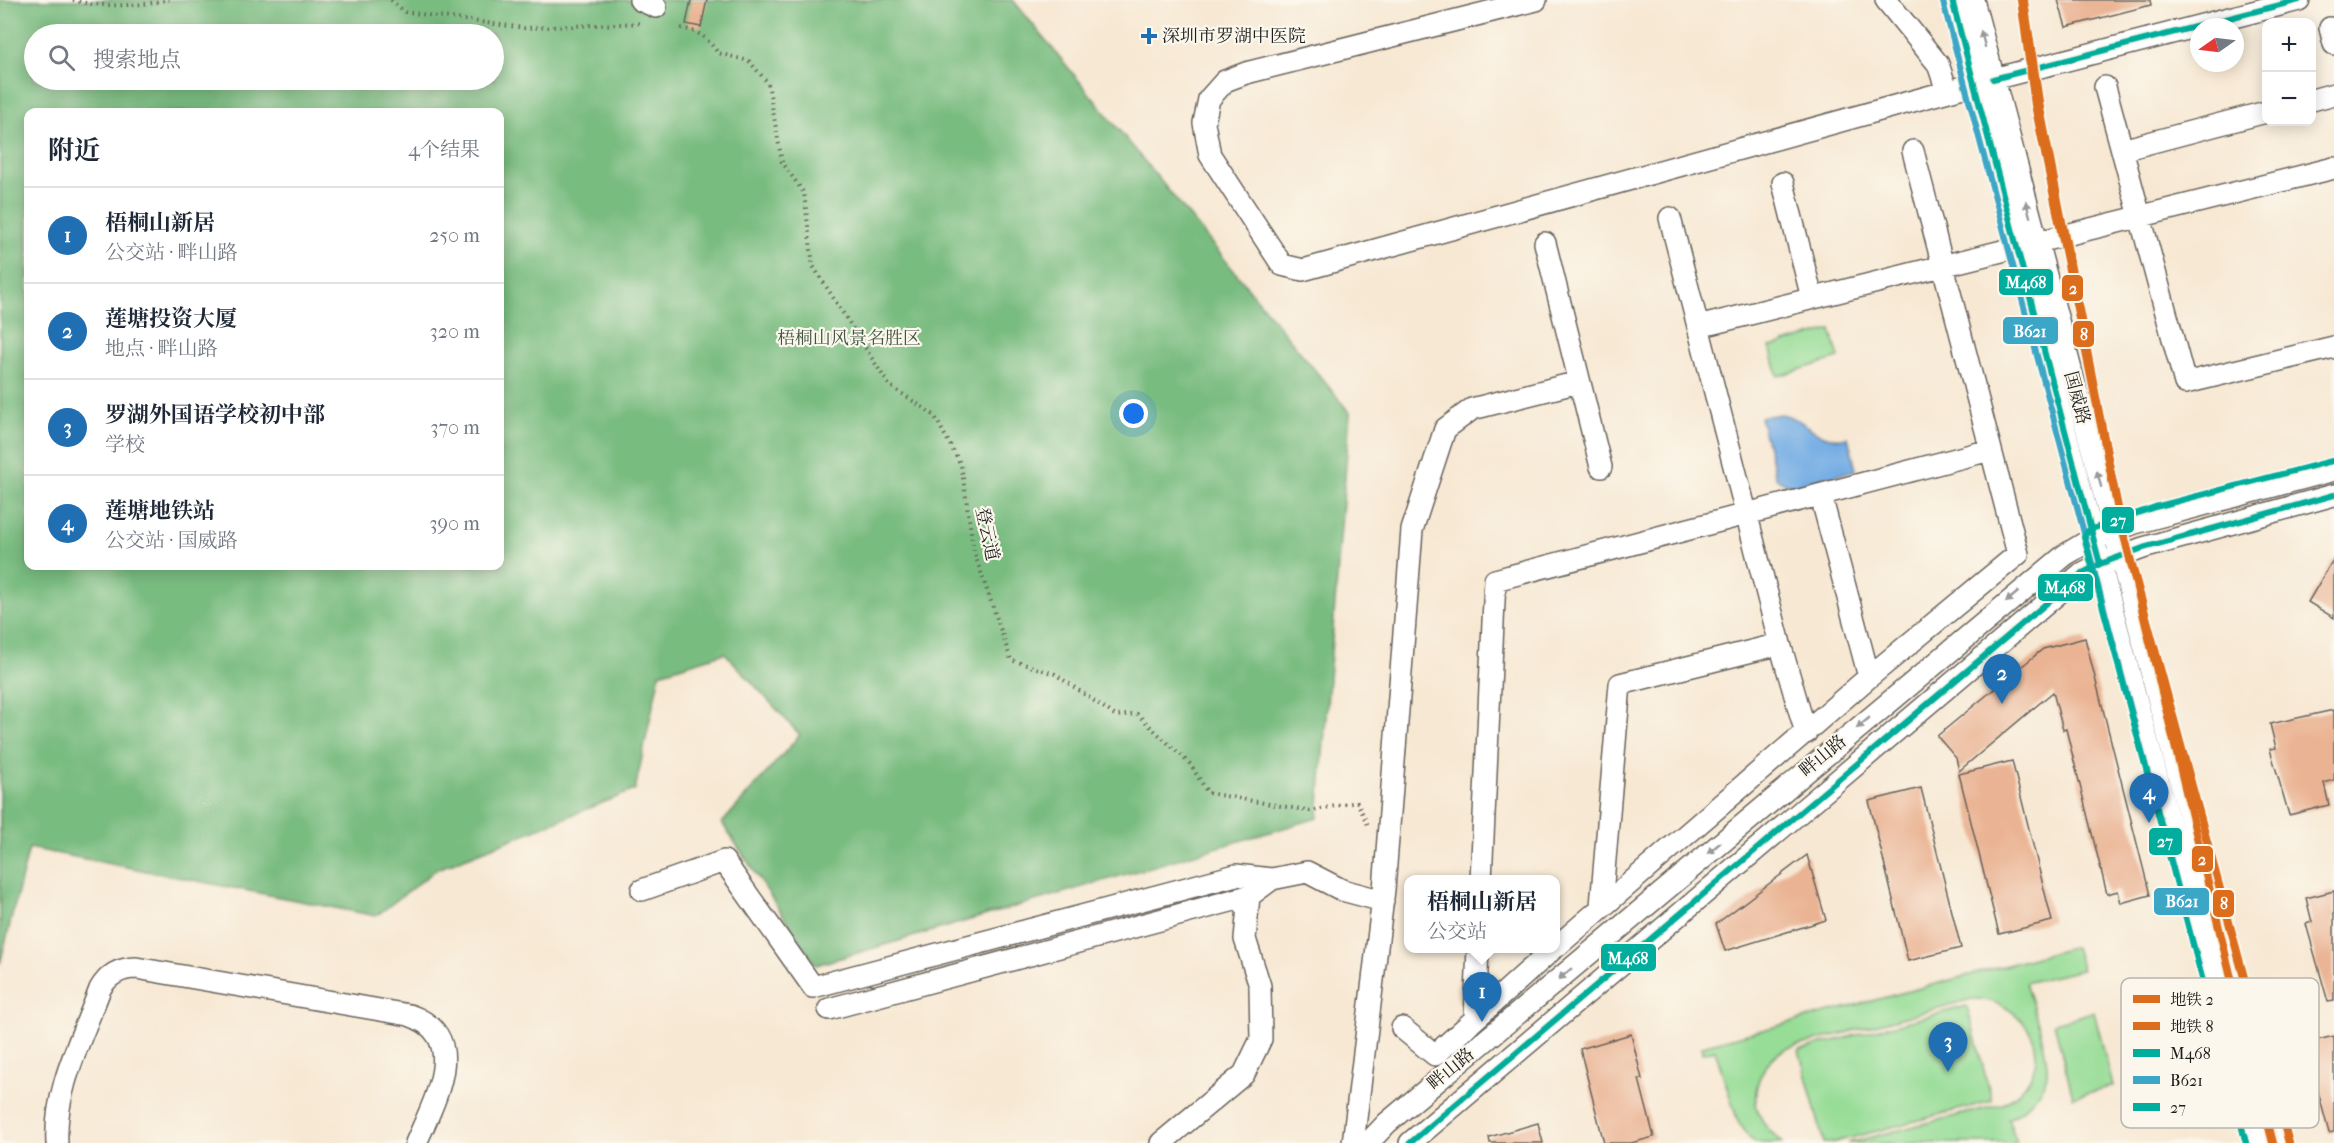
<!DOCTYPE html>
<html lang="zh">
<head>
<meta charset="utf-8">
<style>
	:root { --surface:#fff; --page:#f2f2f3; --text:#1f2937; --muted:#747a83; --line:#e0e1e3; --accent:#1f6fb2 }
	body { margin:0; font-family:"IM FELL French Canon","Noto Serif SC",serif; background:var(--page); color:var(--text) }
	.controls { position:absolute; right:18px; top:18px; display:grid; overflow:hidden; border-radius:12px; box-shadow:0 3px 15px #0003 }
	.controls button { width:54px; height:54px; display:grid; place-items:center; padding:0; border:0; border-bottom:2px solid var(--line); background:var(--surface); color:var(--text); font:30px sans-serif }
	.compass { position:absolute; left:2190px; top:18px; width:54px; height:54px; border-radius:50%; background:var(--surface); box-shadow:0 3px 15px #0003; rotate:256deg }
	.you { position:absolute; left:1134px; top:414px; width:21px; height:21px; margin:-15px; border:4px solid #fff; border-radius:50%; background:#1a73e8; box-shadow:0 0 0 9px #1a73e833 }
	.badge { display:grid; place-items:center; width:39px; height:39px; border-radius:50%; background:var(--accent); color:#fff; font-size:20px; font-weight:700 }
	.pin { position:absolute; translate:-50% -50px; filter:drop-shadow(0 2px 3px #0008) }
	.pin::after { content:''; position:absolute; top:32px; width:21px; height:18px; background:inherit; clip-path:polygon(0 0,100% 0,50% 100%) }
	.popup { position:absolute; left:1404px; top:875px; width:156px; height:78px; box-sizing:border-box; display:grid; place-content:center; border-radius:12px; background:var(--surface); filter:drop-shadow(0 2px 4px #0005); font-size:20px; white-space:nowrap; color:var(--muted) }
	.popup b { font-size:22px; color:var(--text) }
	.popup::after { content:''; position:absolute; left:50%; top:100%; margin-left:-12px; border:12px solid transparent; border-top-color:var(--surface) }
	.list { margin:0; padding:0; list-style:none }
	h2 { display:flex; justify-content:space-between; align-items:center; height:78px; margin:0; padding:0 24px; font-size:26px }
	h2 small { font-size:20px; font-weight:400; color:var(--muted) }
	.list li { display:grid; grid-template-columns:39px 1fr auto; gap:18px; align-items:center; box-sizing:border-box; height:96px; padding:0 24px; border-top:2px solid var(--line) }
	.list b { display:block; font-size:22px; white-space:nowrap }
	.list p { margin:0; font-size:20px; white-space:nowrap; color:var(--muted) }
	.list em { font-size:20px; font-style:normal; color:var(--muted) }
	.icon { flex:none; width:33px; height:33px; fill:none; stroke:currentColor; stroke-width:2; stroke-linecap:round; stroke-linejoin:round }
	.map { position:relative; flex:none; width:2334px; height:1143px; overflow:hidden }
	.search { position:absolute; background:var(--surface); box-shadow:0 3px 15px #0003; left:24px; top:24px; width:480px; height:66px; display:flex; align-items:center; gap:15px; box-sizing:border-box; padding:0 21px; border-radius:33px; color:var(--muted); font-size:22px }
	.panel { position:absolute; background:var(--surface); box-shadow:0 3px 15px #0003; left:24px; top:108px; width:480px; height:462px; border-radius:12px }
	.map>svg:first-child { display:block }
	.green { fill:#97dd97; stroke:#5a7c5a; stroke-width:1.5 }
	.forest { fill:#79bc80; stroke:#4a6c4e; stroke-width:1.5; fill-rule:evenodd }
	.water { fill:#75ade4; stroke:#486480; stroke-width:1.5 }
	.building { fill:#eab393 }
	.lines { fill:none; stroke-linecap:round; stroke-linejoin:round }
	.minor-casing { stroke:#69635c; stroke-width:24 }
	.path { stroke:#69635c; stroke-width:4; stroke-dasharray:1.5 4.5; stroke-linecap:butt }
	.minor { stroke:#fff; stroke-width:21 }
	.bus-1-casing { stroke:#fbf7ec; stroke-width:10 }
	.bus-2-casing { stroke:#fbf7ec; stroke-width:10 }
	.bus-3-casing { stroke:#fbf7ec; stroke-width:10 }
	.bus-1 { stroke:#01ad9c; stroke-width:6 }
	.bus-2 { stroke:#3ca6c6; stroke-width:6 }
	.bus-3 { stroke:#01ad9c; stroke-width:6 }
	.metro-1-casing { stroke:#fbf7ec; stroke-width:12 }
	.metro-2-casing { stroke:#fbf7ec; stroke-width:12 }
	.metro-1 { stroke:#db6d1c; stroke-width:8 }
	.metro-2 { stroke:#db6d1c; stroke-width:8 }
	.oneway { fill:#999 }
	.poi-dot { fill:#1f6fb2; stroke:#fbf7ec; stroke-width:2 }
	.labels { text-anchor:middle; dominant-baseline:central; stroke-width:4.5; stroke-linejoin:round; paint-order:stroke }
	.poi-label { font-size:18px; fill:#1c1c1c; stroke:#fbf7ec; text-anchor:start }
	.park-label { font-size:18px; fill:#415641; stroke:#fbf7ec }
	.street-label { font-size:18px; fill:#1c1c1c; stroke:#fbf7ec }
	.key { fill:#fbf7ec; stroke:#b8b5ae; stroke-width:1.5 }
	.key-label { font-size:16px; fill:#1c1c1c }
	.line-badge { stroke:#fbf7ec; stroke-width:2 }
	.badge-label { font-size:16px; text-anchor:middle; font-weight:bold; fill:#fff }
</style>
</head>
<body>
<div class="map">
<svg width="2334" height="1143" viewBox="0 0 2334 1143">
	<rect width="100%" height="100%" fill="#fbf7ec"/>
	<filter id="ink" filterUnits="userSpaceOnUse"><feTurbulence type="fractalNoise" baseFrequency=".0167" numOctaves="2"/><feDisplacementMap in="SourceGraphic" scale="12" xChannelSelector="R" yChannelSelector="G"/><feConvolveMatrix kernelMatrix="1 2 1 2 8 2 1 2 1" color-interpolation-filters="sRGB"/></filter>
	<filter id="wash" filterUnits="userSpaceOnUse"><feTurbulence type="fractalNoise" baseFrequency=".008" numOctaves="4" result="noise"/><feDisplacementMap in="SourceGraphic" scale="24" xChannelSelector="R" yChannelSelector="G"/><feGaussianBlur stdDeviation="1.35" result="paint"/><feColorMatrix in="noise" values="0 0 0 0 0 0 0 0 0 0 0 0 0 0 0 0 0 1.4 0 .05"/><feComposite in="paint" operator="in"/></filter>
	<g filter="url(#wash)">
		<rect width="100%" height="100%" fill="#f7e8d3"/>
		<!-- green -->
		<path class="green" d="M1831,330l8,28 -61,18 -8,-29z
			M2075,947l7,23 -57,13c7,20 27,76 21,96 -7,17 -22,32 -38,40l9,23 -4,1h-165l155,-39c15,-9 28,-22 32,-39 8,-36 -30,-68 -63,-66l-187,50c-22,12 -36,41 -26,65 5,12 15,21 24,29h-29l-16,-21 -23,-72 -13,3v-7z
			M1967,1006l25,95 -161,42h-7l-25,-93z
			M2094,1012l19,74 -40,11 -19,-74z"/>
		<!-- forest -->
		<path class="forest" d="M0,0h1013l337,413 -32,405 -502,147 -94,-142 78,-88 -75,-82 -65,20 -25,117 -198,79 -61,47 -347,-68 -29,116zM34,34h460v46h-460zM28,112h472v454h-472z"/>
		<!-- water -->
		<path class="water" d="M1781,414c28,5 34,30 67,23l8,33 -64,17 -16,-9 -16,-61z"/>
		<g id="blocks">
			<!-- building -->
			<path class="building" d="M691,0h16l-6,27 -15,-3z
				M2058,0h92l1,5 -85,22z
				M2334,558v60l-26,-16z
				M2085,638l65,257 -29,8 -3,-12 -11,3 -41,-165 -3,1 -10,-38 -94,79 -3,-13 -19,-22 106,-87z
				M2334,710v70l-10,3 5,22 -40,10 -19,-66 6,-1 -6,-24z
				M2012,761l40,160 -53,13 -40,-160z
				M1921,788l40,160 -53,13 -39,-160z
				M1807,855l19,65 -101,31 -9,-27z
				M2334,891v110l-6,1 -22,-78 6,-2 -6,-24z
				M1631,1034l11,45h-3l15,58 -23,6h-27l-24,-94z
				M2334,1036v96l-5,1 -24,-90z
				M1538,1123l5,20h-53l-1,-6z"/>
		</g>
	</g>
	<g filter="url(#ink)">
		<use href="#blocks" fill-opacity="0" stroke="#69635c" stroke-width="1.5"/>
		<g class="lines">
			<defs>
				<path id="minor" d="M640,0l16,7
					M1536,0l-290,73 -21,8 -16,18 -5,24 6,32 72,110 21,5 671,-186 325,-84
					M1886,0l52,64 9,27
					M1952,0l162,616 141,527
					M1973,0l303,1143
					M2330,28l4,16
					M2105,87l80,296 149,-36
					M2312,100l22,-6
					M2122,150l144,-38
					M1783,183l29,115
					M1670,218l110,426 26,89
					M1545,243l56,224
					M1698,327l636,-159
					M1821,496l48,181
					M1481,880l14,-300 495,-130
					M642,890l82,-29 89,126 423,-112 36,4
					M1601,906l19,-222 160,-40
					M1556,947l313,-270 149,-123 -105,-403
					M829,1009l420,-113
					M1475,1019l3,-71
					M1402,1028l33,27 119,-107
					M57,1143c-3,-54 25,-105 43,-154 8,-14 20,-21 36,-21l273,47c63,21 24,88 7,128
					M1161,1143l83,-69 17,-35 -1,-53 -15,-47 4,-43 23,-17 35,-7 35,18 41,11
					M1353,1143l31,-253 28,-360 33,-101 27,-20 107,-27
					M1368,1143l19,-20 678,-568 28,-17 42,-15 199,-53
					M1410,1143l671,-569 19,-10 43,-16 191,-53"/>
			</defs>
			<!-- minor casing -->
			<use href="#minor" class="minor-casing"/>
			<!-- path -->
			<path class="path" d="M73,0c26,8 69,6 96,0
				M391,0l14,12 119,16 119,-5
				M681,28c18,3 27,11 37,25l31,8 19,22 14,79 22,31 9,73 76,119 45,30 27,50 13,87 37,108 44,14 61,42 21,-2 53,50 18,29 101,18 48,-9 12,25"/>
			<!-- minor -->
			<use href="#minor" class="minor"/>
			<defs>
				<path id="bus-1" d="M1952,0l148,564
					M1993,79l306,-79
					M1410,1143l671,-569 19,-10 43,-16 191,-53"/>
				<path id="bus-2" d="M1943,2l303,1141"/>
				<path id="bus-3" d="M2246,1143l-162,-606 5,-7 66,-23 177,-46"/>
			</defs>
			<!-- bus-1 casing -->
			<use href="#bus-1" class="bus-1-casing"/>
			<!-- bus-2 casing -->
			<use href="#bus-2" class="bus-2-casing"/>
			<!-- bus-3 casing -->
			<use href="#bus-3" class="bus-3-casing"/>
			<!-- bus-1 -->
			<use href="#bus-1" class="bus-1"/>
			<!-- bus-2 -->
			<use href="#bus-2" class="bus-2"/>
			<!-- bus-3 -->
			<use href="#bus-3" class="bus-3"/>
			<defs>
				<path id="metro-1" d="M2021,0l14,105 86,417 118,489 34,132"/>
				<path id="metro-2" d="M2024,1l16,107 80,413 169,622"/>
			</defs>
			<!-- metro-1 casing -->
			<use href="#metro-1" class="metro-1-casing"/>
			<!-- metro-2 casing -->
			<use href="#metro-2" class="metro-2-casing"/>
			<!-- metro-1 -->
			<use href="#metro-1" class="metro-1"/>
			<!-- metro-2 -->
			<use href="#metro-2" class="metro-2"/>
		</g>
		<!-- one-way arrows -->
		<defs><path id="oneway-solid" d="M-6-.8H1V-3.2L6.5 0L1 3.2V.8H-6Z" transform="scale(1.5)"/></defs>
		<g class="oneway">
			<use href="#oneway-solid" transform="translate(1983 39) rotate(-105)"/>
			<use href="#oneway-solid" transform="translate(2028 209) rotate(-105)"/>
			<use href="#oneway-solid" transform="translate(2099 479) rotate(-105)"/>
			<use href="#oneway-solid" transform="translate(2012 597) rotate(140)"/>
			<use href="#oneway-solid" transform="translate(1863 723) rotate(140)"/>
			<use href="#oneway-solid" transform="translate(1714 848) rotate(140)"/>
			<use href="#oneway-solid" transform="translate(1565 974) rotate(140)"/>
		</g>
	</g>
	<!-- markers -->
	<path class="poi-dot" d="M1146 27h6v6h6v6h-6v6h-6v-6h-6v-6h6z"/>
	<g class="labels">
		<!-- poi labels -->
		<g class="poi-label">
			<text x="1162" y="36">深圳市罗湖中医院</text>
		</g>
		<!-- park labels -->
		<g class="park-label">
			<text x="849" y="338">梧桐山风景名胜区</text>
		</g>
		<!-- street labels -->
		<g class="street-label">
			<text transform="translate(2077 398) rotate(75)">国威路</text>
			<text transform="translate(987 534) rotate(78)">登云道</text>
			<text transform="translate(1823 756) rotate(-40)">畔山路</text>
			<text transform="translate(1451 1069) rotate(-40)">畔山路</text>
		</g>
	</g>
	<!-- legend -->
	<rect x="2121" y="978" width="198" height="150" rx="9" class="key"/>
	<rect x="2133" y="995" width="27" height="8" fill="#db6d1c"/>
	<rect x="2133" y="1022" width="27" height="8" fill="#db6d1c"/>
	<rect x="2133" y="1049" width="27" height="8" fill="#01ad9c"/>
	<rect x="2133" y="1076" width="27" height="8" fill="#3ca6c6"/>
	<rect x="2133" y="1103" width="27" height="8" fill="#01ad9c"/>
	<g class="key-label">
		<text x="2170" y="1005">地铁 2</text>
		<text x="2170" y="1032">地铁 8</text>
		<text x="2170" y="1059">M468</text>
		<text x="2170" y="1086">B621</text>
		<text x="2170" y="1113">27</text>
	</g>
	<g class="line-badge">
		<rect x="1998" y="268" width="56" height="28" rx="6" fill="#01ad9c"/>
		<rect x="2061" y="274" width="23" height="28" rx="6" fill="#db6d1c"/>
		<rect x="2002" y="316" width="57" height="29" rx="6" fill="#3ca6c6"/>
		<rect x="2072" y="320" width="23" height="28" rx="6" fill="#db6d1c"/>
		<rect x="2101" y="506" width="34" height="28" rx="6" fill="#01ad9c"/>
		<rect x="2037" y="573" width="57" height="29" rx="6" fill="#01ad9c"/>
		<rect x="2148" y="827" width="35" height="29" rx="6" fill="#01ad9c"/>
		<rect x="2191" y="845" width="23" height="28" rx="6" fill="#db6d1c"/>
		<rect x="2153" y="887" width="57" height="29" rx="6" fill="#3ca6c6"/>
		<rect x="2212" y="889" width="23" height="29" rx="6" fill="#db6d1c"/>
		<rect x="1600" y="943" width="57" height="29" rx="6" fill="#01ad9c"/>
	</g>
	<g class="badge-label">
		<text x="2026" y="288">M468</text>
		<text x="2073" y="294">2</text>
		<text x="2030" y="337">B621</text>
		<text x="2084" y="340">8</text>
		<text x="2118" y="526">27</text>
		<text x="2065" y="593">M468</text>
		<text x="2165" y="847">27</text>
		<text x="2202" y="865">2</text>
		<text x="2182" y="907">B621</text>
		<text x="2224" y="909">8</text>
		<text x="1628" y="964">M468</text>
	</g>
</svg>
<div class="controls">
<button>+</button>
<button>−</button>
</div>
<svg class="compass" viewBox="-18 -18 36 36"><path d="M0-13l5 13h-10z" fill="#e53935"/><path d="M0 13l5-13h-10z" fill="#747a83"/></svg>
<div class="you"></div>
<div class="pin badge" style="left:1482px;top:1022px">1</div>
<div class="popup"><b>梧桐山新居</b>公交站</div>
<div class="pin badge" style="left:2002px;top:704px">2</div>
<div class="pin badge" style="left:1948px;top:1072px">3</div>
<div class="pin badge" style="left:2149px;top:823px">4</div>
<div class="search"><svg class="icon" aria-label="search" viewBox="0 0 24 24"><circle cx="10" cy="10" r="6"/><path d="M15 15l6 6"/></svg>搜索地点</div>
<section class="panel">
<h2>附近<small>4个结果</small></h2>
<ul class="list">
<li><span class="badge">1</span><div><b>梧桐山新居</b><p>公交站 · 畔山路</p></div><em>250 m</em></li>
<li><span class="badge">2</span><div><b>莲塘投资大厦</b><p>地点 · 畔山路</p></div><em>320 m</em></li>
<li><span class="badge">3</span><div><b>罗湖外国语学校初中部</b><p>学校</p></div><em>370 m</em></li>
<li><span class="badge">4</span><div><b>莲塘地铁站</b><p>公交站 · 国威路</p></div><em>390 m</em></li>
</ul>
</section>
</div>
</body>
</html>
